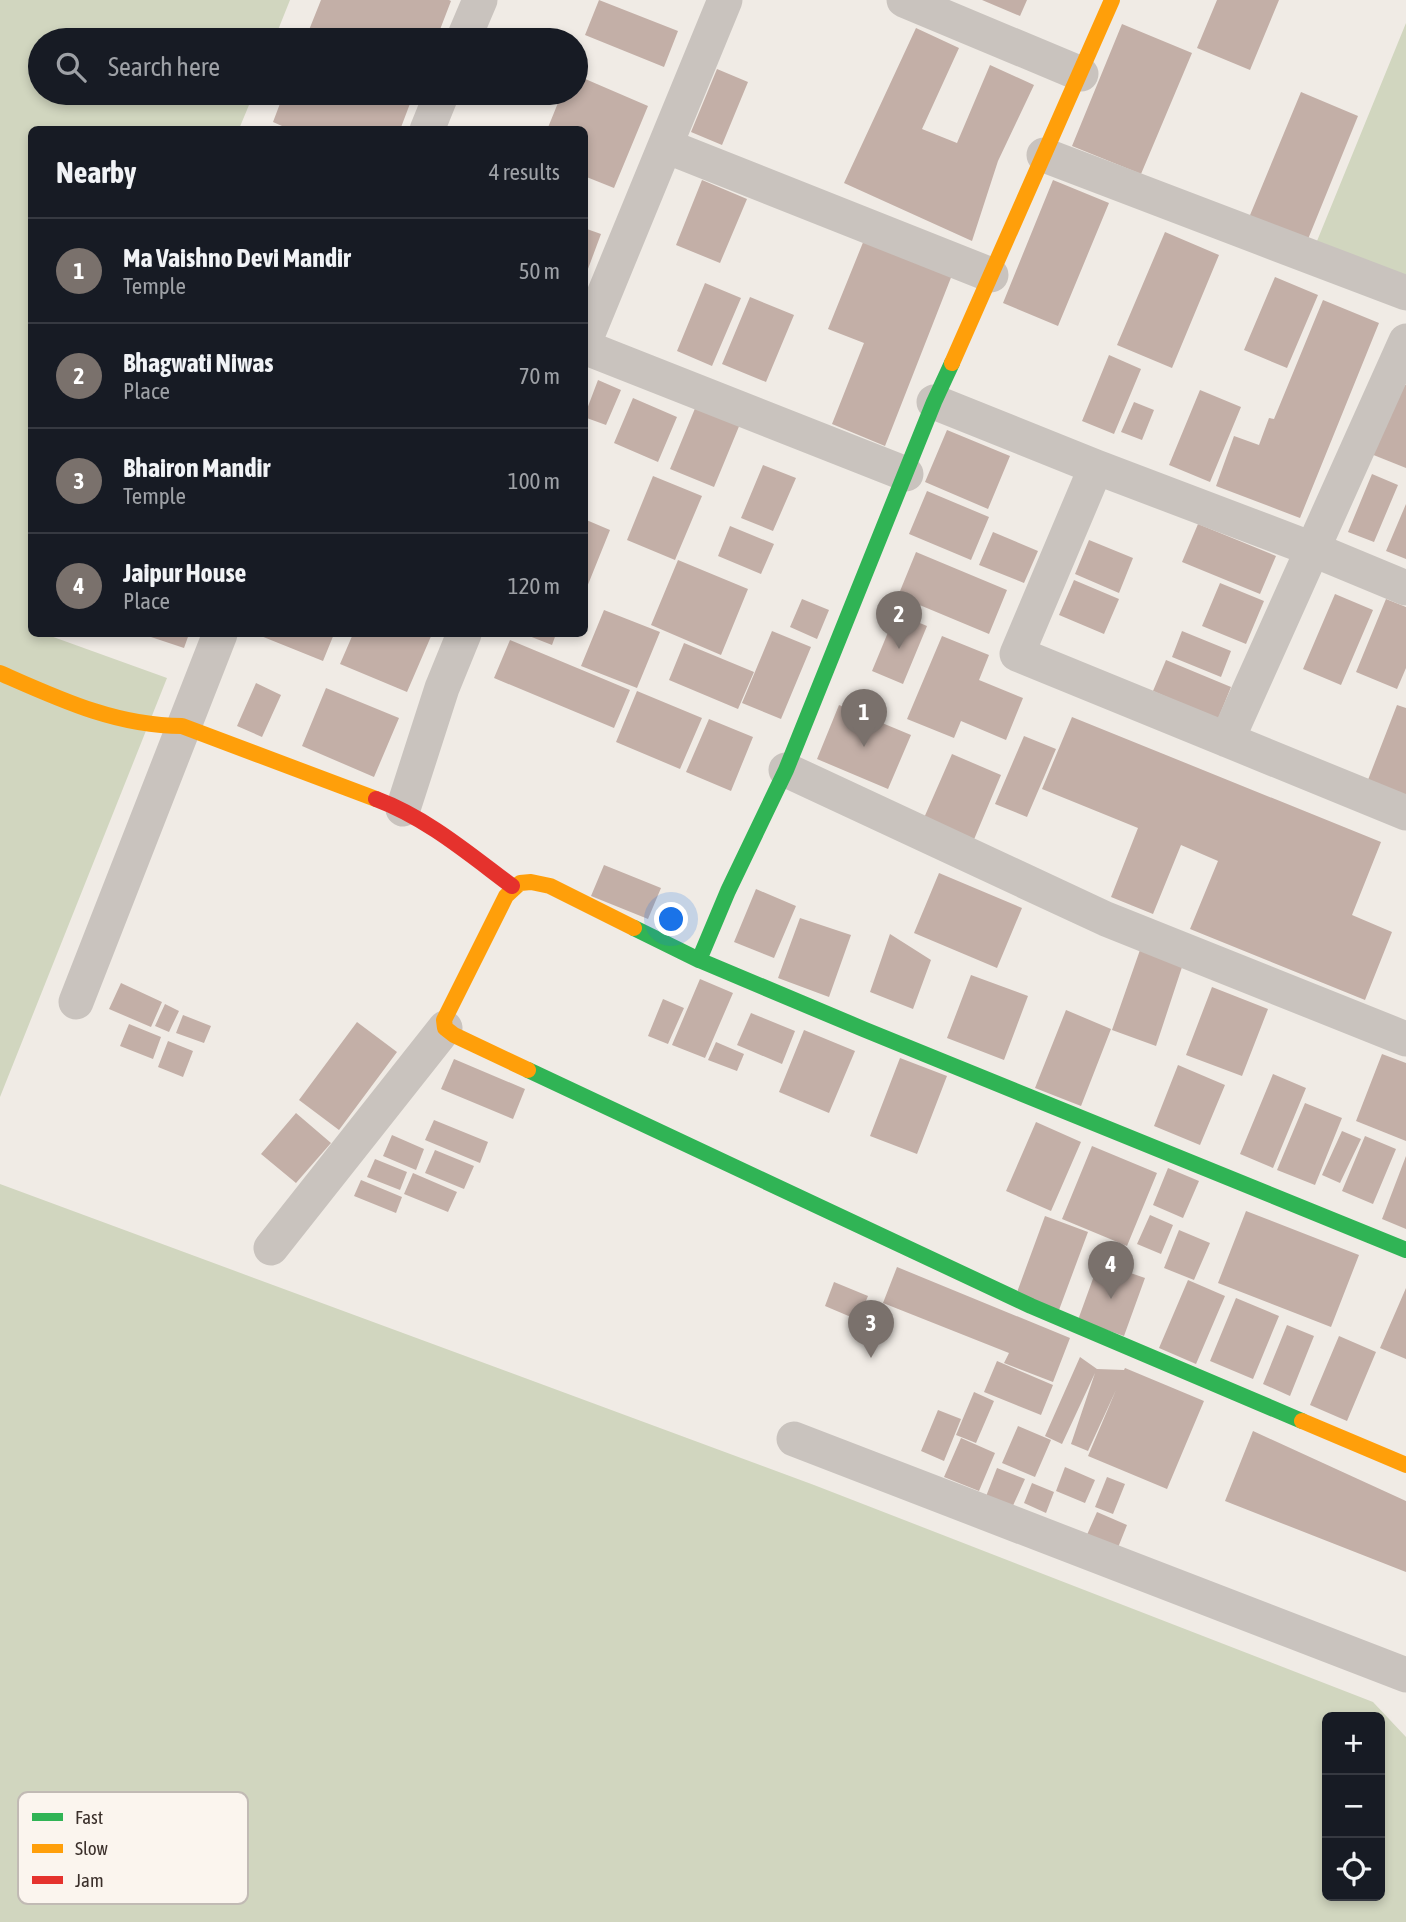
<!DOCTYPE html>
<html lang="en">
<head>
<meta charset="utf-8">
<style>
	:root { --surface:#171b24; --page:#20242c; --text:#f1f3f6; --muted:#9ea1a6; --line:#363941; --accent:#7a716c }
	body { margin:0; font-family:"Asap Condensed",sans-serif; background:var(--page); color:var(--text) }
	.controls { position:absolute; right:21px; bottom:21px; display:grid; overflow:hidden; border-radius:10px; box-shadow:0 4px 10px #0003 }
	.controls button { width:63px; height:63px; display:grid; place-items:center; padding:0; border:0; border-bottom:2px solid var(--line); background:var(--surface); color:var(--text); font:35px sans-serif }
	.you { position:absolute; left:672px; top:920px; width:24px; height:24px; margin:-18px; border:5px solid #fff; border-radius:50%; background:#1a73e8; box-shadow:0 0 0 10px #1a73e833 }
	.badge { display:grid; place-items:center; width:46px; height:46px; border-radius:50%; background:var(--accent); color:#fff; font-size:23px; font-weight:700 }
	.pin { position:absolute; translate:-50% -58px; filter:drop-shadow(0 2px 4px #0008) }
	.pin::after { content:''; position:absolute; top:37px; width:24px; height:21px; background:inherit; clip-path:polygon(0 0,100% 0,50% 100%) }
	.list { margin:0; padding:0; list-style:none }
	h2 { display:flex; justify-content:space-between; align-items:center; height:91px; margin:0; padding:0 28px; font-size:30px }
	h2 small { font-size:23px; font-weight:400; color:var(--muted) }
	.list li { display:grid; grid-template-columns:46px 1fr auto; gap:21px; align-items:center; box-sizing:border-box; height:105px; padding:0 28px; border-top:2px solid var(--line) }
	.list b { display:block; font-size:26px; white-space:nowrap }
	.list p { margin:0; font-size:23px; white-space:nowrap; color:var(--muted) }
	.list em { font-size:23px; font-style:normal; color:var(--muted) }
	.icon { flex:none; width:38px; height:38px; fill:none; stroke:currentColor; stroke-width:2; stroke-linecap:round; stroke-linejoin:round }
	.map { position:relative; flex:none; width:1406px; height:1922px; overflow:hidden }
	.search { position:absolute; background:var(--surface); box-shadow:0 4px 10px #0003; left:28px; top:28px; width:560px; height:77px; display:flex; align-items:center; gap:18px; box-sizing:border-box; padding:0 24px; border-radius:38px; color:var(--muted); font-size:26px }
	.panel { position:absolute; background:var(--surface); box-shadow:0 4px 10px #0003; left:28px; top:126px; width:560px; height:511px; border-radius:10px }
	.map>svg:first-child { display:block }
	.green { fill:#d1d6bf; fill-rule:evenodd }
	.building { fill:#c3afa7 }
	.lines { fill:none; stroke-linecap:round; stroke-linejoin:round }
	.street { stroke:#c9c3be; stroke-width:35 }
	.fast { stroke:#30b455; stroke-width:16 }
	.slow { stroke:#ff9f0a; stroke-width:16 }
	.jam { stroke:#e5322d; stroke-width:16 }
	.key { fill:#fbf5ee; stroke:#c1bab4; stroke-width:2 }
	.key-label { font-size:19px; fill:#3b302b }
</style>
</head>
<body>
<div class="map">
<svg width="1406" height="1922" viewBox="0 0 1406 1922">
	<rect width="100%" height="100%" fill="#f0ebe5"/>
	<!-- green -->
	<path class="green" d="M0,0h290l-16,40h-234v53h214l-15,36 -207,1v504h13l122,44 -167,419z
		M1406,23v254l-89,-36z
		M0,1184l814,301 559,217 33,35v185h-1406zM1380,1717v179h-53v-179z"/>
	<!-- building -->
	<path class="building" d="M321,0h128l2,1 -15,39h-131z
		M599,0l79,31 -14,36 -79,-32z
		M982,0h45l-7,16z
		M1217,0h62l-29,70 -53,-22z
		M1122,24l70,29 -51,121 -69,-28z
		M916,28l43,20 -37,81 35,14 33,-78 44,20 -36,76 -26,80 -128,-58z
		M717,69l31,13 -26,63 -31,-13z
		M576,75l72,31 -34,82 -30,-12v-46h-37l15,-37h14z
		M1301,92l57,24 -52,128 -58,-24z
		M284,93h130l-14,37h-109l-18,-8z
		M702,180l45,19 -27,64 -44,-18z
		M1053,180l56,23 -51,123 -55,-23z
		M584,228l17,6 -16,43h-1z
		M1165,232l54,23 -47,113 -55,-23z
		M864,240l88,35 -67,171 -53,-22 32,-81 -36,-14z
		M1275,277l43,18 -31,73 -43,-18z
		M705,283l36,15 -29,68 -35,-15z
		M750,297l44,18 -28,67 -44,-18z
		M1323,300l56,23 -79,195 -84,-32 18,-50 25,9 10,-27 5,1z
		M1109,355l32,14 -27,65 -32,-13z
		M598,380l23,10 -15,35 -22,-8z
		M1401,382l5,3v83l-35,-14z
		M1200,390l41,17 -31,75 -41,-17z
		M633,398l44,19 -19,45 -44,-19z
		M1134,402l20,8 -12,30 -21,-8z
		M696,406l44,18 -26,63 -44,-18z
		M947,430l63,26 -22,53 -63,-27z
		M763,465l33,13 -23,53 -32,-13z
		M1372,474l26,11 -24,57 -26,-10z
		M653,476l49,20 -27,64 -48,-20z
		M927,491l62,26 -18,43 -62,-26z
		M1406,504v55l-20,-8z
		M584,519l26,11 -25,62h-1z
		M1198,524l78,32 -16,38 -78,-32z
		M730,526l44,18 -13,30 -43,-18z
		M993,532l45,19 -14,32 -45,-18z
		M1089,540l44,18 -14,35 -44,-19z
		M916,552l91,38 -18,44 -91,-38z
		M678,560l70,29 -27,66 -70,-30z
		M1074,580l45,19 -15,35 -45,-19z
		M1220,583l44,18 -18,43 -44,-18z
		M1335,594l38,16 -32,75 -38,-16z
		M802,599l27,11 -12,29 -27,-12z
		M1386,599l20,8v61l-9,21 -41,-17z
		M604,610l56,22 -23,56 -56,-22z
		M896,613l31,13 -24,58 -31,-13z
		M772,631l39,16 -30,72 -39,-16z
		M1182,631l49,20 -10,26 -49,-20z
		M142,634h47l-5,14z
		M256,634h78l-11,27z
		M353,634h79l-25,58 -67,-28z
		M524,634h32l-4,11z
		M942,636l47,19 -10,25 44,18 -17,42 -45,-19 -7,17 -47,-19z
		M510,640l120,50 -16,38 -120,-50z
		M684,643l70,29 -16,37 -69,-29z
		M1166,660l65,27 -13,32 -65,-28z
		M256,683l25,12 -19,42 -25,-11z
		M326,688l73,30 -25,59 -72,-31z
		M637,691l65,27 -22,51 -64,-27z
		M839,705l72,30 -23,54 -71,-30z
		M1397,705l9,3v92l-40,-15z
		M1072,717l309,125 -29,73 40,17 -27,68 -175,-71 28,-68 -37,-16 -28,69 -42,-17 27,-69 -96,-39z
		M709,719l44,18 -22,54 -45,-19z
		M1024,736l32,13 -29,68 -32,-13z
		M952,754l49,21 -31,74 -50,-22z
		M604,865l57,23 -13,31 -57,-23z
		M939,873l83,35 -25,60 -83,-35z
		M756,889l40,17 -22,52 -40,-16z
		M800,918l51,17 -22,62 -51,-19z
		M890,934l41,26 -18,49 -43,-17z
		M1140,950l43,14 -27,82 -44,-16z
		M971,975l57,21 -24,64 -57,-22z
		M700,979l33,14 -28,65 -33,-13z
		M121,983l41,19 -11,25 -42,-18z
		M1212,987l56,22 -26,67 -56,-21z
		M663,999l21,9 -16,36 -20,-8z
		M165,1004l14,7 -10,21 -14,-6z
		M1066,1010l45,19 -30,77 -46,-18z
		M751,1013l44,18 -13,33 -45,-19z
		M183,1015l28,11 -7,17 -28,-10z
		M357,1022l40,30 -58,78 -40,-30z
		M129,1024l32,13 -8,22 -33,-13z
		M804,1030l51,21 -26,62 -50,-21z
		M168,1041l25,10 -10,26 -25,-10z
		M716,1042l28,12 -7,17 -29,-11z
		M1382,1054l24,9v78l-50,-20z
		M900,1058l47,18 -30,78 -47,-18z
		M454,1059l71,30 -12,30 -72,-30z
		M1178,1065l47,20 -25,60 -46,-19z
		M1273,1074l33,14 -33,80 -33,-14z
		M1305,1103l37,15 -27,67 -38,-15z
		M296,1113l35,30 -35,40 -35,-29z
		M434,1120l54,22 -8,21 -55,-23z
		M1036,1122l45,20 -30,69 -45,-20z
		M1342,1131l19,8 -21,44 -18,-8z
		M392,1135l32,14 -8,21 -33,-14z
		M1365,1136l31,13 -23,55 -31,-13z
		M1092,1146l65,27 -30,73 -65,-27z
		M435,1150l39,16 -10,23 -39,-16z
		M1406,1156v73l-24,-10z
		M375,1159l32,13 -7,18 -33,-13z
		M1168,1168l31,13 -16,37 -30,-13z
		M413,1173l44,19 -9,20 -44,-18z
		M361,1180l41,17 -6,16 -42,-17z
		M1246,1211l113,44 -28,72 -113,-44z
		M1150,1215l23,10 -12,29 -24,-10z
		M1045,1216l43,16 -29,78 -43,-15z
		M1179,1230l31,13 -16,37 -30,-12z
		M1099,1262l46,16 -21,58 -46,-16z
		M897,1267l173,71 -17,44 -49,-19 5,-10 -126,-50z
		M1188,1280l37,16 -29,68 -37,-16z
		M834,1282l34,14 -10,24 -33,-14z
		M1406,1288v71l-26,-11z
		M1236,1298l43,18 -26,63 -43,-18z
		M1287,1325l27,11 -24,60 -27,-12z
		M1339,1336l37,16 -29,69 -37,-16z
		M1080,1357l17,12 27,1 1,-2 79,33 -37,88 -79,-33 28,-66 -28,61 -17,-7 24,-71 -33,71 -17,-8z
		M997,1361l56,24 -12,30 -57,-23z
		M974,1392l20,9 -18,42 -20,-8z
		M938,1410l23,9 -17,42 -23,-10z
		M1018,1426l33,14 -16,37 -33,-14z
		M1253,1431l153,70v71l-181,-71z
		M961,1438l34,15 -16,38 -35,-14z
		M1065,1467l30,13 -10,23 -29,-12z
		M997,1468l28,11 -14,31 -26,-11z
		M1107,1477l18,7 -12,30 -18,-7z
		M1032,1483l22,9 -8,21 -22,-10z
		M1097,1512l30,13 -10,25 -31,-13z"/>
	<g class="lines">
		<!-- street -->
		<path class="street" d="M904,0l177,74
			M463,40l17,-40
			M427,130l15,-37
			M666,146l325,129
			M1044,155l362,138
			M584,343l141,-343
			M584,347l322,127
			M934,402l162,65 216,82 94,39
			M1096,467l-79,187 389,159
			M1227,740l179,-399
			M786,770l320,149 300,120
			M403,809l39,-121 22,-54
			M76,1002l144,-368
			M271,1248l174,-220
			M794,1439l612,236"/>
		<!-- fast -->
		<path class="fast" d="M634,928l65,32 164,69 543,221
			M699,960l29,-69 58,-121 148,-368 18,-39
			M528,1070l503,236 271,115"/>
		<!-- slow -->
		<path class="slow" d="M952,363l160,-363
			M0,673c59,26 116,53 182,53l194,73
			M528,1070l-74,-35 -9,-7 -1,-8 62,-124 14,-13 11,-1 19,4 84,42
			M1302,1421l104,44"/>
		<!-- jam -->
		<path class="jam" d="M376,799c51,19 93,55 136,87"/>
	</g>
	<!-- legend -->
	<rect x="18" y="1792" width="230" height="112" rx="10" class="key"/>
	<rect x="32" y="1813" width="31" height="8" fill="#30b455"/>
	<rect x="32" y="1844" width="31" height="9" fill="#ff9f0a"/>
	<rect x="32" y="1876" width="31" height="8" fill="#e5322d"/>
	<g class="key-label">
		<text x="75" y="1824">Fast</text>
		<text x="75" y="1855">Slow</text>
		<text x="75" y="1887">Jam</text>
	</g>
</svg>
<div class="controls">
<button>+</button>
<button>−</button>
<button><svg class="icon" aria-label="locate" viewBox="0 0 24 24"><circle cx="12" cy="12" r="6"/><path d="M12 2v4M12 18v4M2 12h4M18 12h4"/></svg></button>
</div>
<div class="you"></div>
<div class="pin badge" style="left:864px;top:747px">1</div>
<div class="pin badge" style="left:899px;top:649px">2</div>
<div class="pin badge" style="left:871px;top:1358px">3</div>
<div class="pin badge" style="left:1111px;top:1299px">4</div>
<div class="search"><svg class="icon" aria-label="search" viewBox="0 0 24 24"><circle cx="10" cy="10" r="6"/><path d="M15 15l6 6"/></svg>Search here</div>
<section class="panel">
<h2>Nearby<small>4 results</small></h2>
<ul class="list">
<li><span class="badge">1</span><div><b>Ma Vaishno Devi Mandir</b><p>Temple</p></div><em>50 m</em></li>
<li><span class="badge">2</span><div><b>Bhagwati Niwas</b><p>Place</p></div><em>70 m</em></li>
<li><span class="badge">3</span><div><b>Bhairon Mandir</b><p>Temple</p></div><em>100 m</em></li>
<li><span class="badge">4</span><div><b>Jaipur House</b><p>Place</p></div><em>120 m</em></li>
</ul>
</section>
</div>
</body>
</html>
